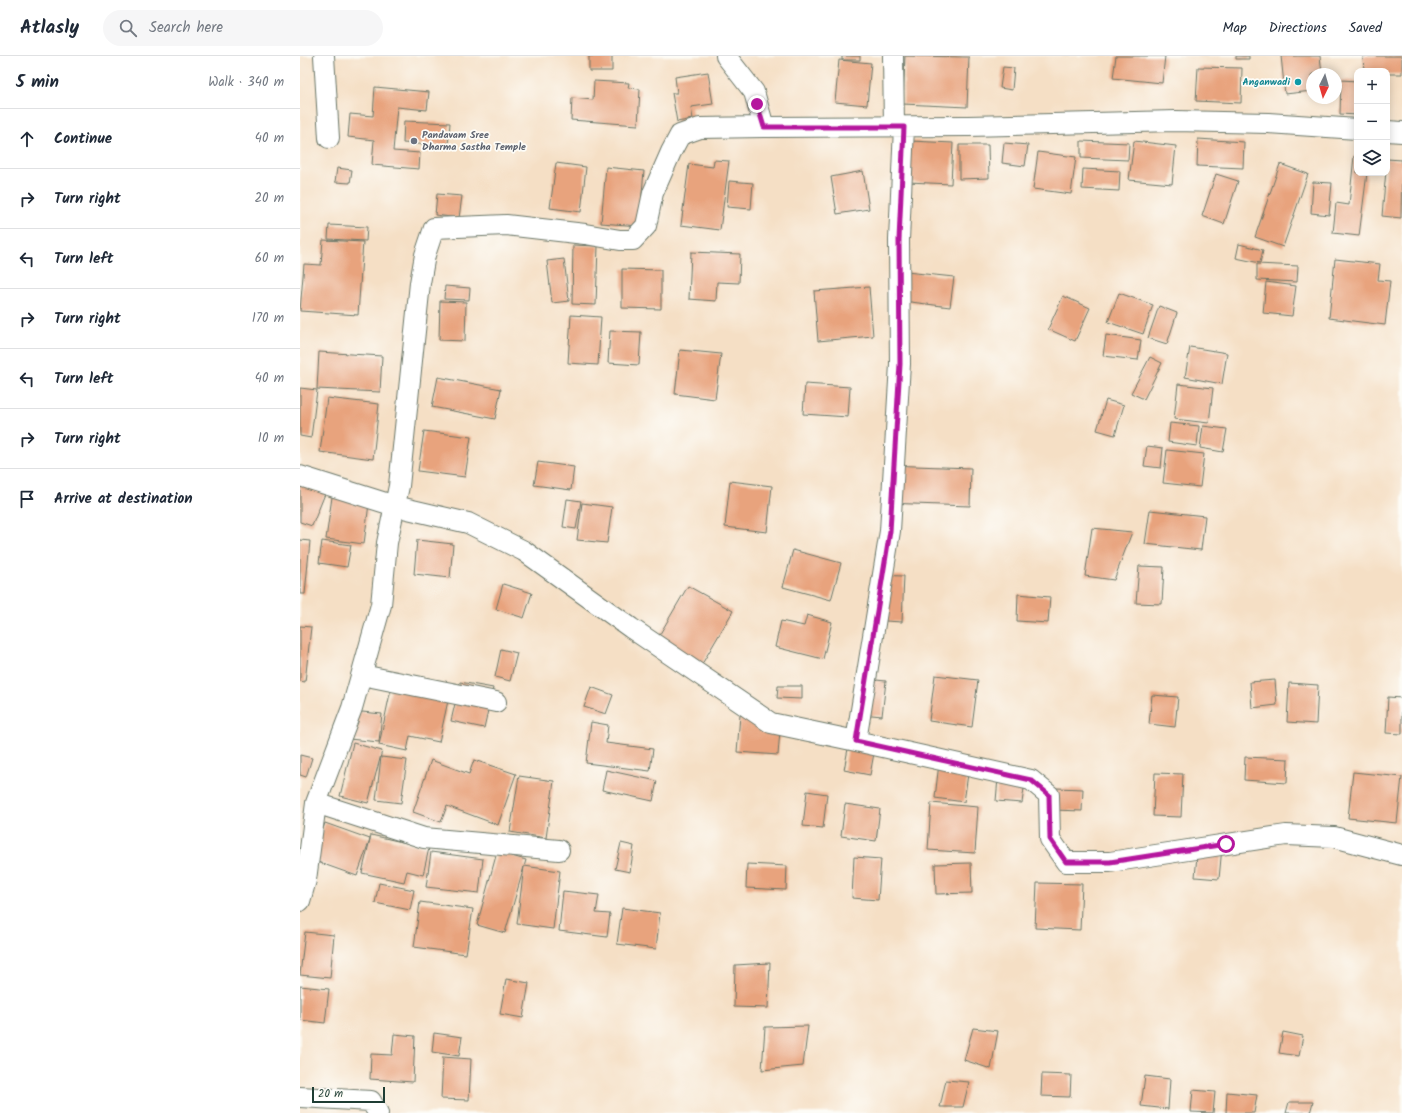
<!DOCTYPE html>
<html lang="en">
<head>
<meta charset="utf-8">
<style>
	:root { --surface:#fff; --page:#f6f6f7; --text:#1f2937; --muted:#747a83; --line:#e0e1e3 }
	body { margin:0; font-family:Kalam,sans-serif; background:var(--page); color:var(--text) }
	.controls { position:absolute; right:12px; top:12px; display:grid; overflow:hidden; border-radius:8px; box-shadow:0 2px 10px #0003 }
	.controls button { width:36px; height:36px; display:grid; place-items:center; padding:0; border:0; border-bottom:1px solid var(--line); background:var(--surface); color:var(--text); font:20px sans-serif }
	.compass { position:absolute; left:1006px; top:12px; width:36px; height:36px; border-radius:50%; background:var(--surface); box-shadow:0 2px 10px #0003; rotate:185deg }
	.scale { position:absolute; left:12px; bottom:10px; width:73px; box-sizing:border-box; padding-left:4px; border:2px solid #1f3d34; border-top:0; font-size:11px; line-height:14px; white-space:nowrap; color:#1f3d34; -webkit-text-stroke:3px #fdfcf7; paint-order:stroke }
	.stop { position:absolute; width:12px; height:12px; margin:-9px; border:3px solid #b5179e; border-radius:50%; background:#fff }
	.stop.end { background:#b5179e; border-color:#fff; box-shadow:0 1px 4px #0008 }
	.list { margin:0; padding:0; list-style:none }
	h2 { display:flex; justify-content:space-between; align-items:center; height:52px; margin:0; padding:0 16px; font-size:17px }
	h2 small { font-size:13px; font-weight:400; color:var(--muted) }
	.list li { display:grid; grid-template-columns:26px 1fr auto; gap:12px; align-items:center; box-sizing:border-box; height:60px; padding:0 16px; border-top:1px solid var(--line) }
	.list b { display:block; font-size:15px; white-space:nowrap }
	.list em { font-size:13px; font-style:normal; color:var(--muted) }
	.icon { flex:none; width:22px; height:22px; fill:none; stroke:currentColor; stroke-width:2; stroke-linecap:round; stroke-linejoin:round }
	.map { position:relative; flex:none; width:1102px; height:1057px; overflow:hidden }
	header { display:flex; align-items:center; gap:24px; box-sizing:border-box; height:56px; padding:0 20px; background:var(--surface); border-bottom:1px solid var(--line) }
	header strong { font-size:19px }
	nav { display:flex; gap:22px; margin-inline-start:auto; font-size:14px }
	.search { width:280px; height:36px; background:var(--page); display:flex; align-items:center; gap:10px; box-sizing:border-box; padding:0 14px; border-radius:22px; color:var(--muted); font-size:15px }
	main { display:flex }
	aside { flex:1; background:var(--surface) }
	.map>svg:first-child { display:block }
	.building { fill:#e8a37d }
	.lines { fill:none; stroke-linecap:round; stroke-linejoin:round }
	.minor-casing { stroke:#6a7667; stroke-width:22 }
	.minor { stroke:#fff; stroke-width:20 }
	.route { stroke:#b5179e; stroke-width:5 }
	.culture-dot { fill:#0f9aa8; stroke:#fdfcf7; stroke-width:1.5 }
	.worship-dot { fill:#6b7280; stroke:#fdfcf7; stroke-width:1.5 }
	.labels { text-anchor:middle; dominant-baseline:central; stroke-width:3.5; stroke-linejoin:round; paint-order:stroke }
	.culture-label { font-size:10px; font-weight:bold; fill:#0d838f; stroke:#fdfcf7; text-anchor:end }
	.worship-label { font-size:10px; font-weight:bold; fill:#5b616d; stroke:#fdfcf7; text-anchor:start }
</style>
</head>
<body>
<header>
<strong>Atlasly</strong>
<div class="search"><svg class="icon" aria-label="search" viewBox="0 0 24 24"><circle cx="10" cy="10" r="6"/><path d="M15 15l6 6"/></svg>Search here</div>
<nav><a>Map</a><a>Directions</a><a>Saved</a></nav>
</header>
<main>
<aside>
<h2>5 min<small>Walk · 340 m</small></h2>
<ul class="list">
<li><svg class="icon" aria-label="ahead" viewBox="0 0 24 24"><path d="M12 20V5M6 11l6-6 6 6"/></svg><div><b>Continue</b></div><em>40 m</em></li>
<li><svg class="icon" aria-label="right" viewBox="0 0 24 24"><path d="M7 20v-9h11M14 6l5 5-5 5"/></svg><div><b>Turn right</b></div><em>20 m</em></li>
<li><svg class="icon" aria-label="left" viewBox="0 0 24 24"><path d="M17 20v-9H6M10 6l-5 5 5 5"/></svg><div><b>Turn left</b></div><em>60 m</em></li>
<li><svg class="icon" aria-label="right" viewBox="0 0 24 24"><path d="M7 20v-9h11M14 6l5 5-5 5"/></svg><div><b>Turn right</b></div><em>170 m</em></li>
<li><svg class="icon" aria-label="left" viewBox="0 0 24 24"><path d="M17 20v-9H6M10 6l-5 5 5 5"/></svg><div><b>Turn left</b></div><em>40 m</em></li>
<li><svg class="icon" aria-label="right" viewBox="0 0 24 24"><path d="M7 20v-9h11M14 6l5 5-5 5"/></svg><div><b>Turn right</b></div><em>10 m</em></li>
<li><svg class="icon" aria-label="arrive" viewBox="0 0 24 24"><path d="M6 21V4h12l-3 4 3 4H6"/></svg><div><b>Arrive at destination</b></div></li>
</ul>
</aside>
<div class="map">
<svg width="1102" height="1057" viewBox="0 0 1102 1057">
	<rect width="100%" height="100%" fill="#fdfcf7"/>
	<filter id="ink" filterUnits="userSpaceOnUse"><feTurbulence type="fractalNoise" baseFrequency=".025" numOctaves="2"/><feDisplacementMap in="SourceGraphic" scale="8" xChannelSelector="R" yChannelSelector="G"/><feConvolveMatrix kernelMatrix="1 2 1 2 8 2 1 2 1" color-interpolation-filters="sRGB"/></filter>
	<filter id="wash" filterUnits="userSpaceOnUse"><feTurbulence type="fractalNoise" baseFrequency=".012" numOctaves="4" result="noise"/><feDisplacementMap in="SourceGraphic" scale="16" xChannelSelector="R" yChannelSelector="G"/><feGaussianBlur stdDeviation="0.9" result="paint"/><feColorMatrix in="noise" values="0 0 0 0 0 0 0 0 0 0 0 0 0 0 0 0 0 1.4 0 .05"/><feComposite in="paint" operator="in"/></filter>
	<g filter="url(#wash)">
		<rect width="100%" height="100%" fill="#f5dfc5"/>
		<g id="blocks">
			<!-- building -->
			<path class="building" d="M289,0h23v15h-23z
				M542,0h18v4h-18z
				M605,0l64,1 -2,50 -64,-3z
				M816,0h49l-3,27 -49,-5z
				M936,0h13v3h-13z
				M981,0h39l2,18h-10v17l-27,3z
				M1063,0h39v18h-15v-3h-23z
				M539,4l32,3 -4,42 -32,-3z
				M703,11l11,1 -2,22 -12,-2z
				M898,11l44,1 -1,35 -45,-2z
				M408,16l5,32 -22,3 2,12 -16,3 -5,-29h5l-2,-16z
				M1041,24l16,1v34l-17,-1z
				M294,25l35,2 -1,5 12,1 -2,36 -67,-5 1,-22 21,2z
				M75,31l54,5 -2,18 -30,-3 -4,44 27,2 -1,16 -47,-4 2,-25 -26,-3 2,-23 23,2z
				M104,65l46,2 -2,23 -45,-3z
				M898,83l46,3 -1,26 -46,-2z
				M610,85l43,2 -2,41 -43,-2z
				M781,85l48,2 -1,17 -47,-2z
				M834,85l42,5 -4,38 -43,-4z
				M704,87l24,2 -3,21 -23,-3z
				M659,89h29l1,33 -30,1z
				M738,96l38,5 -5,37 -38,-5z
				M1054,100l3,1v16h10l-8,63 -26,-3 3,-30 13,2z
				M1087,103l15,1 -1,58 -19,-2z
				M414,104l15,1 -9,69 -39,-5 8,-61 24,3z
				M256,107l30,4 -5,45 -31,-4z
				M980,108l28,10 -25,73 -28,-10z
				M306,111l38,4 -5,55 -38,-3z
				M37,112l15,2 -2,13 -15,-1z
				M783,113l37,2 -1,20 -37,-2z
				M563,115l6,38 -32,5 -6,-37z
				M916,118l22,7 -14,43 -22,-8z
				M429,125l24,2 -2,26 -24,-2z
				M1013,126l19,1 -3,32 -18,-2z
				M137,138l25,2 -3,22 -24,-3z
				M29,169l38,2 -1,14 -38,-2z
				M23,184l40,2 -5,73 -58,-4 4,-47 17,1z
				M939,188l24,6 -3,13 -24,-5z
				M273,189l25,1 -2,59 -24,-1z
				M391,196l49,2 -1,29 -22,-1 -1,19 -27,-2z
				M264,203l5,42 -17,2 -5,-42z
				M1035,203l45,5 -2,16 12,1 -5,44 -56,-7z
				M957,208l41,2 -1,16 -40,-2z
				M322,213l39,1v39l-39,-1z
				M606,216l48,5 -4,30 -47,-6z
				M966,226l30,4 -4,30 -29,-3z
				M145,230l25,2 -1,12 -25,-1z
				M569,231l4,49 -55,5 -4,-50z
				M819,237l34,12 -10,29 -35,-12z
				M763,240l27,12 -15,33 -27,-12z
				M140,245l26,1 -1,39 -26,-1z
				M859,250l18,7 -10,31 -19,-6z
				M271,259l30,2 -3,48 -30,-2z
				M310,275l31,1 -2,33 -31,-2z
				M806,279l35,5 -3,20 -35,-4z
				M890,291l37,6 -5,31 -37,-7z
				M380,294l41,4 -6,45 -40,-5z
				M19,296l63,4 -2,36 -63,-3z
				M850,301l12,6 -18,36 -13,-6z
				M138,321l63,12 -6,30 -63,-12z
				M505,328l45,3 -2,30 -45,-3z
				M878,328l35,4 -4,35 -35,-4z
				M0,332l17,2 -6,48 -11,-2z
				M27,342l52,6 -6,55 -53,-7z
				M806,344l18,5 -9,30 -18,-5z
				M870,367l29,3 -2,20 -29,-4z
				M903,370l24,3 -4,23 -23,-4z
				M124,375l47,6 -6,40 -47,-6z
				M847,390l16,2 -2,20 -17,-2z
				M867,394l37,4 -4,33 -37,-4z
				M238,406l36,5 -3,23 -37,-5z
				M586,409l85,3 -1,38 -85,-3z
				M0,425l27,8 -15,37 -12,-4z
				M430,425l42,5 -5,46 -42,-5z
				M33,434l37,5 -6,49 -38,-5z
				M267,443l14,2 -5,28 -13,-2z
				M282,447l30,4 -5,36 -30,-3z
				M850,454l55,6 -4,34 -56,-6z
				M792,472l40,4 -18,48 -29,-4z
				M0,484l10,1 -5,53h-5z
				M117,484l36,4 -3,34 -36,-4z
				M22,485l29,4 -4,22 -28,-4z
				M493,494l48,13 -10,37 -48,-13z
				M839,510l25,1 -2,37 -26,-1z
				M572,519l32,1 -2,46 -32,-2z
				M203,528l29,9 -8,25 -28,-9z
				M388,530l45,25 -31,53 -45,-25z
				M718,538l32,3 -2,26 -31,-2z
				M507,559l25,7 -9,37 -48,-12 6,-26 23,5z
				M0,570l11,1 -6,55 -5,-1z
				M201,593l16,4 -7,28 -15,-4z
				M635,619l43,5 -6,47 -43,-6z
				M556,622l30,3 -4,35 -30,-3z
				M975,624l2,25 -25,3 -2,-26z
				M160,626l33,6 -9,40 -33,-7z
				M989,627l29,2 -2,39 -29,-2z
				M92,628l57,12 -10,46 -29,-6 -3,15 -28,-6z
				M478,630h24v13l-25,-1z
				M291,631l22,8 -7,19 -22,-7z
				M852,639l26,2 -3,30 -26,-3z
				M1088,641l14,1v36l-16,-1z
				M52,655l30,3 -3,28 -30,-3z
				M440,659l41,3 -3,37 -41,-3z
				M291,666l17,3 -2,18 47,6 -3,22 -64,-8z
				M550,682l26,4 -6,33 -26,-5z
				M53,687l29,8 -14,52 -28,-7z
				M0,699l12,3 -6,19 -6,-2z
				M81,701l26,3 -6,43 -25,-3z
				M945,701l43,2 -1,24 -43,-3z
				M131,704l38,14 5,-14 42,14 -18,51 -51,-19 -6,16 -28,-10z
				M639,707l30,4 -5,35 -29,-4z
				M306,714l51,11 -4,20 -51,-11z
				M1053,716l49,5 -5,46 -49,-5z
				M855,717l28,1 -2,43 -28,-1z
				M219,720l35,5 -8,57 -36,-6z
				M698,722l27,3 -3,22 -26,-2z
				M756,732l27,1 -1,22 -28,-1z
				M507,735l20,3 -4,34 -20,-2z
				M631,747l47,4 -3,46 -47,-3z
				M545,748l35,5 -4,32 -35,-5z
				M25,767l45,16 -13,37 -45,-16z
				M71,779l58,13 -6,27 -16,-4 -3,11 -42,-9z
				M321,787l13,3 -4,26 -15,-3z
				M898,789l24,2 -3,32 -24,-2z
				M131,796l52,7 -4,34 -53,-6z
				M197,796l29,8 -21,73 -28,-8z
				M554,801l27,2 -3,41 -26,-2z
				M671,807l1,30 -36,1 -1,-30z
				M447,808l40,2 -1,24 -40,-2z
				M224,810l36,5 -7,58 -36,-5z
				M79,827l35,7 -4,20 -35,-7z
				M737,827l45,1 -2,46 -45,-2z
				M263,835l36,4 -3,18 14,1 -3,23 -48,-6z
				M120,846l53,7 -7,45 -52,-7z
				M322,852l38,5 -4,36 -39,-5z
				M5,876l29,3 -4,43 -30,-3z
				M470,907l-2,45 -34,-1 1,-42z
				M206,923l23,4 -6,35 -23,-4z
				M0,930l29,3 -4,34 -25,-3z
				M508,970l-5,40 -41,4 3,-43z
				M673,972l25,3 -7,38 -27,-9z
				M983,976l20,4 -4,20 -20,-3z
				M134,977l28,4 -3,19 -27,-4z
				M94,978l21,2 -2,46 -43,-3 1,-25 21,1z
				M143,1001l28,2 -2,41 -28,-1z
				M742,1018l29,1 -1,22 -29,-1z
				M845,1020l25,3 -2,30 -27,-3z
				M646,1024l23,2 -6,25h-23z
				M893,1034l22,2 -2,21 -22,-1z
				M927,1036l30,3 -3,18h-28z
				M989,1046h24l-3,11h-24z"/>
		</g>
	</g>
	<g filter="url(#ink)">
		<use href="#blocks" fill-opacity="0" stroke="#6a7667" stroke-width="1"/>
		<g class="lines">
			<defs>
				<path id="minor" d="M24,0l5,82
					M426,0l28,36 10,35 204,-1 208,-5 92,2 89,6
					M593,0l1,70
					M1087,75l15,1
					M0,420l95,30 73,17 56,28 107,77 140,95 85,18 34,-210 10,-167 -1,-124 5,-113
					M62,619l134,27
					M556,685l175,39 18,15 1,44 16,23h44l176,-27 48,2 68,18
					M16,747l108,35 135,12
					M0,845l6,-21 10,-77 36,-95 29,-103 6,-62 12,-57 21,-203 5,-28 9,-27 72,-3 79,9 35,6h13l13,-14 7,-33 18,-41 9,-17 20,-7 64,-1
					M0,1041l71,4 7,12"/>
			</defs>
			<!-- minor casing -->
			<use href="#minor" class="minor-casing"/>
			<!-- minor -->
			<use href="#minor" class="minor"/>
		</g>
	</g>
	<g class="lines" filter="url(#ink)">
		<!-- route -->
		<path class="route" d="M457,48l7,23h140l-5,113 1,124 -10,167 -34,210 175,39 18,15 1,44 16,23h44l116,-18"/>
	</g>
	<!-- markers -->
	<circle class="culture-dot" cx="998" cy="26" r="4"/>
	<circle class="worship-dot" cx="114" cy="85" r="4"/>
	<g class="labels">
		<!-- culture labels -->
		<g class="culture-label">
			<text x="990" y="26">Anganwadi</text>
		</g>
		<!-- worship labels -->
		<g class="worship-label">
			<text x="122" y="79">Pandavam Sree<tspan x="122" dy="12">Dharma Sastha Temple</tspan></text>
		</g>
	</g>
</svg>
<div class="controls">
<button>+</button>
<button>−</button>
<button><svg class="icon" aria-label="layers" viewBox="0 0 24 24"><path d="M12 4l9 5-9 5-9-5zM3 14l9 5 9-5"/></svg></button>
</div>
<svg class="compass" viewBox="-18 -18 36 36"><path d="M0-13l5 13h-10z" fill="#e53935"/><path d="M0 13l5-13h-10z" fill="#747a83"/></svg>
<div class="scale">20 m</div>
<div class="stop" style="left:926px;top:788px"></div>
<div class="stop end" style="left:457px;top:48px"></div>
</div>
</main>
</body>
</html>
